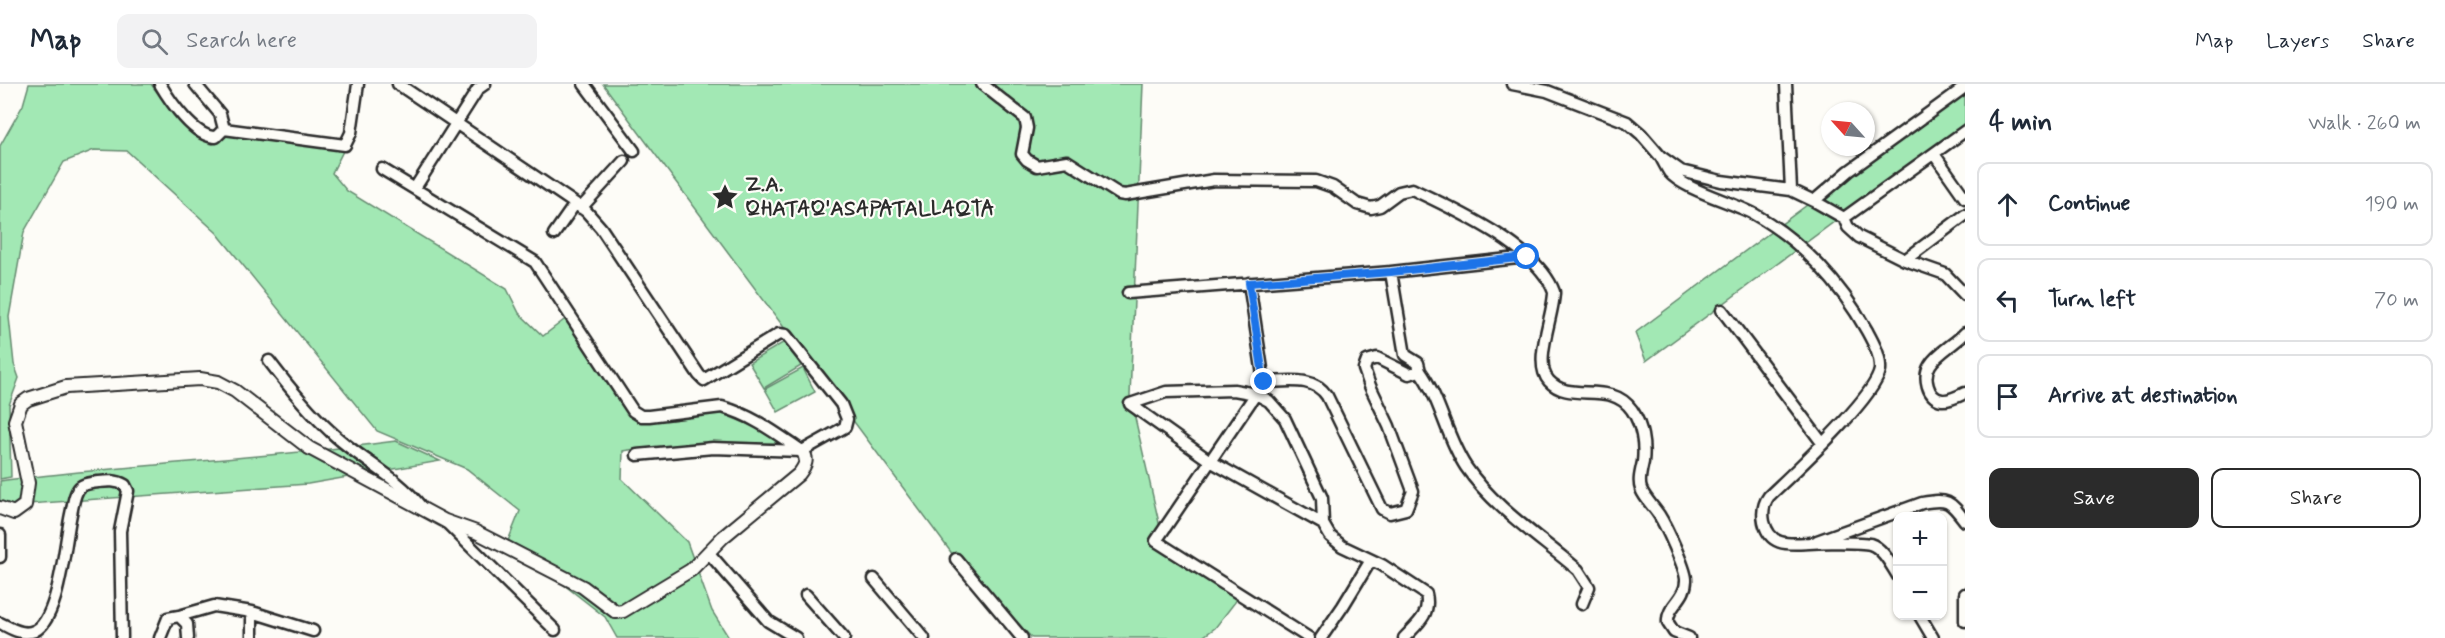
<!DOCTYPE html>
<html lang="en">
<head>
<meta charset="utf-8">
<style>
	:root { --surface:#fff; --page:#f2f2f3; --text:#1f2937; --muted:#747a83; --line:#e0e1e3; --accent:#2b2b2b }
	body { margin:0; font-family:Mynerve,sans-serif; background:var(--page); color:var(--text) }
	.controls { position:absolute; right:18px; bottom:18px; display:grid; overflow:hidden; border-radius:12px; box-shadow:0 2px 4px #0004 }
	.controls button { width:54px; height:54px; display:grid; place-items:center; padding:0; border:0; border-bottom:2px solid var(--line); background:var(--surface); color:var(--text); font:30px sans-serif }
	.compass { position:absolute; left:1821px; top:18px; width:54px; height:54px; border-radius:50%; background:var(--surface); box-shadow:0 2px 4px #0004; rotate:297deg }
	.stop { position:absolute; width:18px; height:18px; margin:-14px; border:4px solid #1a73e8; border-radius:50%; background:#fff }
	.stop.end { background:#1a73e8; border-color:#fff; box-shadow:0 2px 6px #0008 }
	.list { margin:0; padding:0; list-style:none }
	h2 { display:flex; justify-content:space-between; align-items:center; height:78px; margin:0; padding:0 24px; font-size:26px }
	h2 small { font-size:20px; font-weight:400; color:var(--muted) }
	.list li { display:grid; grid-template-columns:39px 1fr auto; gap:18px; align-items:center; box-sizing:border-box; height:84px; margin:0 12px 12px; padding:0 12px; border:2px solid var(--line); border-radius:12px }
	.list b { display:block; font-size:22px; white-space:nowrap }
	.list em { font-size:20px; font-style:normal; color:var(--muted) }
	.actions { display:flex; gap:12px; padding:18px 24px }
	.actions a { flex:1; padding:14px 0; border:2px solid var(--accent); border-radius:12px; text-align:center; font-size:21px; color:var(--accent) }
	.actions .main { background:var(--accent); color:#fff }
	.icon { flex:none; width:33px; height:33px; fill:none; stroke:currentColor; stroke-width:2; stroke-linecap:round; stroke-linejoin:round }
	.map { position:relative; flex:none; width:1965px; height:554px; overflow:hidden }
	header { display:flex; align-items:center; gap:36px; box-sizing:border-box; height:84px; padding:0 30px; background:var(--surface); border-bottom:2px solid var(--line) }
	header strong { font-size:28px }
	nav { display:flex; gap:33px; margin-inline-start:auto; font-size:21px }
	.search { width:420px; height:54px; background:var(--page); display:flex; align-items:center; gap:15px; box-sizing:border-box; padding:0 21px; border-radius:12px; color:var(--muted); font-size:22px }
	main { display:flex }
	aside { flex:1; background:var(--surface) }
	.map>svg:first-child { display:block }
	.green { fill:#a2e8b4; stroke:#668a70; stroke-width:1.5 }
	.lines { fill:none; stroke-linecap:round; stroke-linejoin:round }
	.minor-casing { stroke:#2b2b2b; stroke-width:15 }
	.tertiary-casing { stroke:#2b2b2b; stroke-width:16 }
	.minor { stroke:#fdfcf7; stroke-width:10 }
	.tertiary { stroke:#fdfcf7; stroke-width:12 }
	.route { stroke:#1a73e8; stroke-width:8 }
	.labels { text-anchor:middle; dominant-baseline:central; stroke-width:4.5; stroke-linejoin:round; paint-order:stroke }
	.poi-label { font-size:21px; font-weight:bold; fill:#2b2b2b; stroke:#fdfcf7; text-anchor:start }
</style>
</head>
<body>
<header>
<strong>Map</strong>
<div class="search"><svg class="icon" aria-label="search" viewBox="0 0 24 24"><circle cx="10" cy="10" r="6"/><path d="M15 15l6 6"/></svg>Search here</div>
<nav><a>Map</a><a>Layers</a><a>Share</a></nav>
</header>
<main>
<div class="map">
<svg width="1965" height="554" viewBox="0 0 1965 554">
	<rect width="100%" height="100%" fill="#fdfcf7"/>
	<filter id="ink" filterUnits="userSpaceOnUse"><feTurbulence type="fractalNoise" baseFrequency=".0167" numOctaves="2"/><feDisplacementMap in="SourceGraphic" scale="12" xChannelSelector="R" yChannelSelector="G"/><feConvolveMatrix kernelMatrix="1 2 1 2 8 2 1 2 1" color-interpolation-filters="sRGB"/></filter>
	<g filter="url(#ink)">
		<!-- green -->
		<path class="green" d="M29,0h122c17,23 35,48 62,60l9,-4 6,-5 116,14 -12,24 15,18 160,98 12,24 24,23 25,-19 62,97h93l32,13 26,16 -139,5 -19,3 -1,28 65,63 25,69 17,27h-112l-12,-21 -97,-76 12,-30 -53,-42 -90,-38 -160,-198 -90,-82 -33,-1 -30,12 -40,70 -15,85 5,47 5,14 -10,27 2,72 -11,2v-333l23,-41z
			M603,0h540l-13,312 32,140 77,61 -24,31 -14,10h-169l-76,-79z
			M1965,8v33l-319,236 -11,-28 176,-131z
			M786,257l15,25 -37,22 -15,-25z
			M803,284l12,24 -37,20 -13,-23z
			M396,357l44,20 -132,23 -308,22v-25c132,-17 265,-22 396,-40z"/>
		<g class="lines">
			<defs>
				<path id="minor" d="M160,0c10,17 35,54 56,53l8,-8 -4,-15 -25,-30
					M398,0l188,127 15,17 98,147 5,5 75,-46 7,1 55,69 6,15 -2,8 -43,24 -89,-3 -76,7
					M584,0l50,67
					M982,0l43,34 2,10 -5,26 5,6 10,6 30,-5 52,33 6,1 89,-15 102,1 17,6 24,17 14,4 9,-2 19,-14 13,-3c42,20 126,58 142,103 0,23 -22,71 -5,89 21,23 61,-2 83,29 10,15 13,35 11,52 -2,9 -5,19 -2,27 4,10 13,18 18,26 7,11 26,52 27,64 1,20 -20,27 -18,44l6,9 15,6
					M1512,0l35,7 80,31 14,12 19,22 21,15 40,10 70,9 23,11 35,-30 116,-84
					M1786,0l5,106
					M224,45l121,16 6,-12 7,-49
					M1934,70l31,44
					M1660,72c3,5 6,11 9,16 14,17 63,30 85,42 48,27 87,70 113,117 6,11 14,25 13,39 -5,28 -88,104 -111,126 -6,8 -7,16 -5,26 6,25 25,22 45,21 11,-1 52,-1 61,1 13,4 21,21 28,32
					M382,85l153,93 98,149 8,5h8l73,-9c30,8 55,27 80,44
					M415,104l63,-99 7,-5
					M1814,117l30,17 4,9 11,10 46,23 40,14 20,21
					M581,124l43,-47
					M1844,134l121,-87
					M554,150l21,-30
					M1905,176l60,-45
					M1249,199l15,99 -108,159 153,97
					M1128,209l263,-21 136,-15
					M1722,226l101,134
					M1965,249c-10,11 -28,20 -35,32 -7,11 -3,33 12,35 7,1 17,-4 23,-7
					M269,277c19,25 38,49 61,70 30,29 65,43 92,77
					M1420,287c21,29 26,66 46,96 28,41 75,71 112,103l11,17 -7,17
					M1264,298c22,0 49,-7 63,14l55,113 8,4 16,-4 7,-18 -24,-65 -19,-40 -6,-17 3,-8 10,-3 32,16 11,-3 -2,-8 -13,-8 -14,-83
					M1130,320l36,-12 68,-2 22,4 13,7 16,18 37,79 1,26 7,12 12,10 40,19 44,29c5,21 -9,30 -22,44
					M1130,320l80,57 113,63
					M445,437l110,109
					M0,451v22
					M1817,457l105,-38c26,-5 28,-2 43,18
					M708,468l60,69 28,17
					M956,475l66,79
					M874,495l50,59
					M1965,510v27
					M806,511l38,43
					M252,528l61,19
					M179,532l35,-10 38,6v26
					M1920,532l13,22
					M0,539c9,4 20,12 31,9 28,-5 34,-92 40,-118 2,-8 3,-21 9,-27 5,-4 12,-4 18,-5 10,-1 18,-2 27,3l3,6 -8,40 2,107
					M160,554l8,-20 11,-2 8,8 1,14
					M1321,554l22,-32 28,-46"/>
				<path id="tertiary" d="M0,424l14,5 11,-8 3,-22 -13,-62 6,-17 7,-5 38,-12 134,-8 18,3 17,9 74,57 136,73 31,11 107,55 33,25 7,-1 68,-41 32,-33 76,-63c6,-8 10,-15 3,-23"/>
			</defs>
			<!-- minor casing -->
			<use href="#minor" class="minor-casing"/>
			<!-- tertiary casing -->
			<use href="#tertiary" class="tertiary-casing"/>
			<!-- minor -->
			<use href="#minor" class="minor"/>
			<!-- tertiary -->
			<use href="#tertiary" class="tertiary"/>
		</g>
	</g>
	<g class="lines" filter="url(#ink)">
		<!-- route -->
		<path class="route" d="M1264,298l-15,-99 142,-11 136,-15"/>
	</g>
	<!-- icons -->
	<defs>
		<symbol id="sight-bare" viewBox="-9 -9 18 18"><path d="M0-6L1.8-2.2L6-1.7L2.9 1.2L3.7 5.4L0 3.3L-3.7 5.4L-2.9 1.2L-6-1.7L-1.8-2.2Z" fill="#2b2b2b" stroke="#fdfcf7" stroke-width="2.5" paint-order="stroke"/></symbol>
	</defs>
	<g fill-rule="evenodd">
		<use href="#sight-bare" x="706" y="94" width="38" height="38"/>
	</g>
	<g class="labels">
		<!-- poi labels -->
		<g class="poi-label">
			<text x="745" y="101">Z.A.<tspan x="745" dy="24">QHATAQ'ASAPATALLAQTA</tspan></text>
		</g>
	</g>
</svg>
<div class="controls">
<button>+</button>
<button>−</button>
</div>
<svg class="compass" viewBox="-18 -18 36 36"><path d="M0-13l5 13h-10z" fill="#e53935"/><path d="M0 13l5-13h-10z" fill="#747a83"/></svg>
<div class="stop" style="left:1527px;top:173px"></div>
<div class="stop end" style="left:1264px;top:298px"></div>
</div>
<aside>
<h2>4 min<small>Walk · 260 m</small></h2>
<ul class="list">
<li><svg class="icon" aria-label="ahead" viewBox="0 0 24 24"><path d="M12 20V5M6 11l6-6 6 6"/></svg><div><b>Continue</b></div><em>190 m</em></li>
<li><svg class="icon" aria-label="left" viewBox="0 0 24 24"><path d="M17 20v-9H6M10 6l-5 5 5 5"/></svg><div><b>Turn left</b></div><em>70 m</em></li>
<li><svg class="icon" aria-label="arrive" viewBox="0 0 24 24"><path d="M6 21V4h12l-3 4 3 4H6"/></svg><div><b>Arrive at destination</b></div></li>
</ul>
<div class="actions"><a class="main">Save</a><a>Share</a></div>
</aside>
</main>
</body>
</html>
